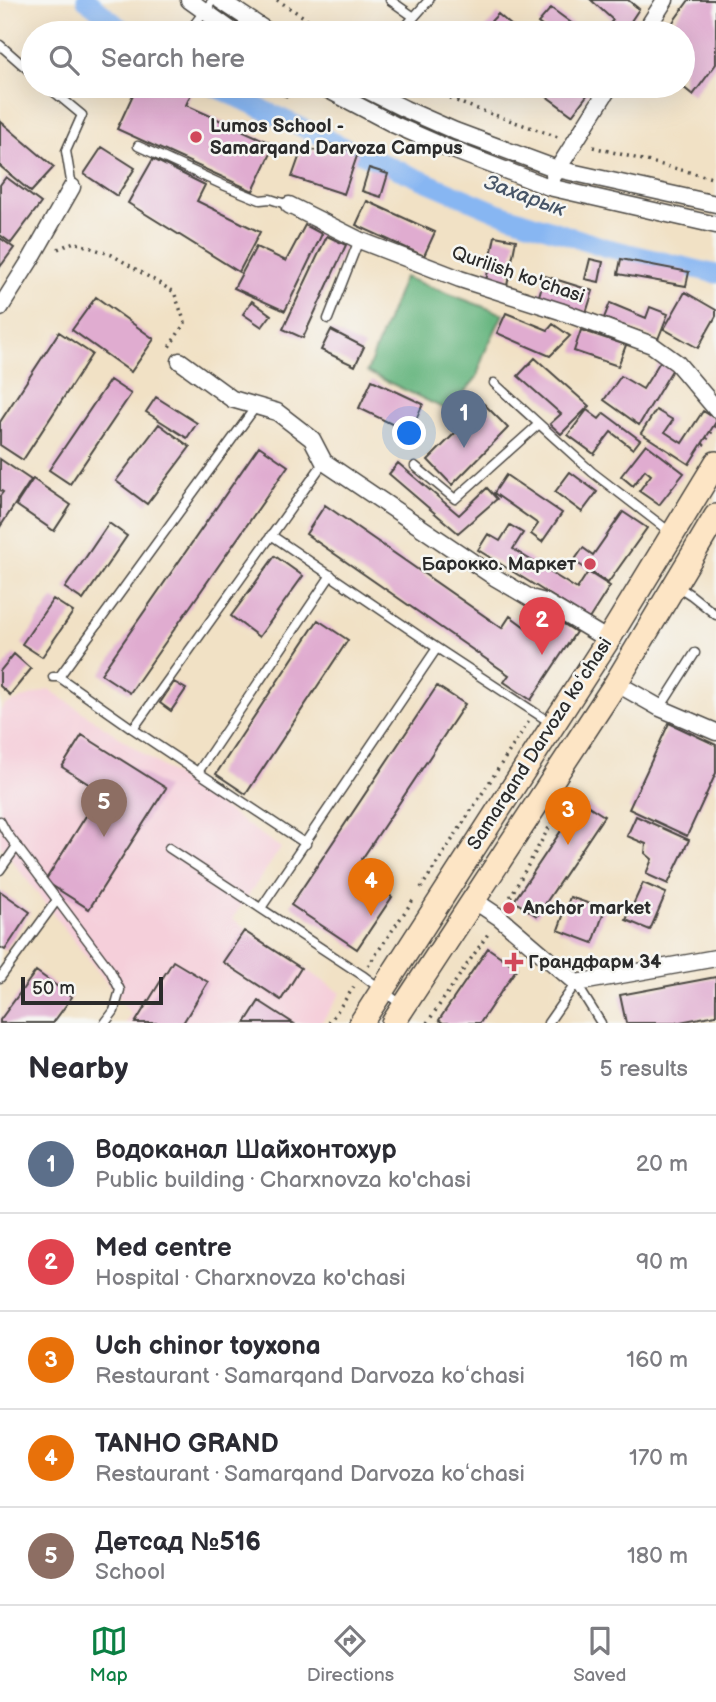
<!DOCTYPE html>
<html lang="en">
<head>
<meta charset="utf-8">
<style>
	:root { --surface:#fff; --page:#f7f7f7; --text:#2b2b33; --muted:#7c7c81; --line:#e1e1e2; --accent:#0b8043 }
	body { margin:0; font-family:"Balsamiq Sans",sans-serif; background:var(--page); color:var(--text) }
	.scale { position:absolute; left:21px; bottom:18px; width:142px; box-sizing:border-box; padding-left:7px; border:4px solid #2b2b2b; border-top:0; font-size:19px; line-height:24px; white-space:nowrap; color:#2b2b2b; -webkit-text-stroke:5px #f6f6f2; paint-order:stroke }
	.you { position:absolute; left:410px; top:434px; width:24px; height:24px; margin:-18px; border:5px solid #fff; border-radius:50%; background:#1a73e8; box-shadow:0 0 0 10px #1a73e833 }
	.badge { display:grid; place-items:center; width:46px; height:46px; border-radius:50%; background:var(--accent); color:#fff; font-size:23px; font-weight:700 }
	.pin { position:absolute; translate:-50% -58px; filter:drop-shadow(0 2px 4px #0008) }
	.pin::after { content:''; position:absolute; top:37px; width:24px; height:21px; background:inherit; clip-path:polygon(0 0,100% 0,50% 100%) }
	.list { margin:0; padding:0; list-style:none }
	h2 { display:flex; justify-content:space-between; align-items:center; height:91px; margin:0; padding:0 28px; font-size:30px }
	h2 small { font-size:23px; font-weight:400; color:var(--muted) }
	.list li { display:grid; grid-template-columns:46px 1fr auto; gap:21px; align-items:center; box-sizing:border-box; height:98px; padding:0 28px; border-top:2px solid var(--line) }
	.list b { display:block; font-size:26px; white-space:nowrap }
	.list p { margin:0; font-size:23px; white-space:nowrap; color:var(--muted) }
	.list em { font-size:23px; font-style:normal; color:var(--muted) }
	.icon { flex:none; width:38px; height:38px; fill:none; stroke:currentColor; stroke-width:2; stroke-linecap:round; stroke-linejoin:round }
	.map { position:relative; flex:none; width:716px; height:1023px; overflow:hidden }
	.search { position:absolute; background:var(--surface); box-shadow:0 7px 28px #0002; left:21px; right:21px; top:21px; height:77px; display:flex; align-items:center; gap:18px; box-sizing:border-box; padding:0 24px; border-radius:38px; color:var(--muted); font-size:26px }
	.sheet { height:581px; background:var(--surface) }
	nav { display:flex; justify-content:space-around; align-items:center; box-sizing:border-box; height:98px; border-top:2px solid var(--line); background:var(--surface); font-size:19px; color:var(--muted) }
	nav a { display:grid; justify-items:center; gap:4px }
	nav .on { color:var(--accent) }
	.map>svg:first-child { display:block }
	.built { fill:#f5cfda }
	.forest { fill:#68b680; stroke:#4a7056; stroke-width:2 }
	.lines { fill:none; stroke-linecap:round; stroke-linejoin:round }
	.canal { stroke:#87b6f2; stroke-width:19 }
	.building { fill:#e0acd0 }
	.service-casing { stroke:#494642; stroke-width:11 }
	.minor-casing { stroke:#494642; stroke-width:19 }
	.secondary-casing { stroke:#494642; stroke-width:26 }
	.path { stroke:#494642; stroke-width:3.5; stroke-dasharray:2 5; stroke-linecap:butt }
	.service { stroke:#fff; stroke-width:8 }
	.minor { stroke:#fff; stroke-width:16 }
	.secondary { stroke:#fde5c5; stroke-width:23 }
	.poi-dot { fill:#d1495b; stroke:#f6f6f2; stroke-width:2.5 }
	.labels { text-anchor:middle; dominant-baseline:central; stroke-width:5; stroke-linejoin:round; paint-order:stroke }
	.poi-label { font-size:19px; font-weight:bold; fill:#2b2b2b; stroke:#f6f6f2; text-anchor:start }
	.street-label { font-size:19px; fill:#2b2b2b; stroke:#f6f6f2 }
	.water-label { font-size:21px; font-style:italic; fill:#475567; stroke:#f6f6f2 }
</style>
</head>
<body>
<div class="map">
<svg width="716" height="1023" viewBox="0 0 716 1023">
	<rect width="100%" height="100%" fill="#f6f6f2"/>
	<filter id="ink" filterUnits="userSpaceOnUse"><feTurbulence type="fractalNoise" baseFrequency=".0143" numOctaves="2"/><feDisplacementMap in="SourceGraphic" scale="14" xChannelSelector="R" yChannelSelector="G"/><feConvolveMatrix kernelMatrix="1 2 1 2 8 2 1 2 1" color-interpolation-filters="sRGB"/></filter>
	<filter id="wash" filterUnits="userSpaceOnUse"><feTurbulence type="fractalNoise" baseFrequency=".00686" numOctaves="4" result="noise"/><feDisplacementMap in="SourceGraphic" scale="28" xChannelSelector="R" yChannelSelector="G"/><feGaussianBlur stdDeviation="1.57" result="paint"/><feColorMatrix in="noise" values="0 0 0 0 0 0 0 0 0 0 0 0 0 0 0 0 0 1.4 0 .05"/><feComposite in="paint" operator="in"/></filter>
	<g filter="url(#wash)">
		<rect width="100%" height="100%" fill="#f1e1c5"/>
		<!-- built -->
		<path class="built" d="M49,689l232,159 -49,71 109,74 -20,30h-196l6,-9 -131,-169v-134l4,-6z"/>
		<!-- forest -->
		<path class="forest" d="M404,277l99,37 -20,42 -6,21 -28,34 -82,-39z"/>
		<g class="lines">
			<!-- canal -->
			<path class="canal" d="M86,0l41,33
				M212,86l126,58 159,68 107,35 112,27"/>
		</g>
		<g id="blocks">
			<!-- building -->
			<path class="building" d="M591,0h37l11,9 -16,24h-21l11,-13z
				M689,0h27v64l-23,31 -10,-8v-54h-18z
				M551,8l34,25h-34l-13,-10z
				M498,14l20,17 -2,2h-36z
				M137,86h36l18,8 -5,11 89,40 -22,46 -136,-62z
				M554,86h40l-22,29 -26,-19z
				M0,121l54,46 -23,25 -31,-26z
				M329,144l29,9 -14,41 -52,-17 11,-31 22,8z
				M102,147l33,21 -18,28 -33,-22z
				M153,159l52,26 -8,16 63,31 -21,40 -111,-69z
				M369,168l19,6 -7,23 -19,-6z
				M6,177l35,26 -30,40 -11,-8v-50z
				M367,201l68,31 -11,24 -68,-31z
				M305,225l17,9 -37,77 -51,-23 22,-41 30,14z
				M327,236l19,9 -43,93 -20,-9z
				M495,236l21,4 -9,46 -21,-5z
				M0,238l14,10 -14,19z
				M590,259l13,3 -4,20 -14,-3z
				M621,259l68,13 -3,14 -68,-12z
				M545,276l48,15 -7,22 -48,-14z
				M685,292l31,18v6l-18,32 -34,-19z
				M96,297l58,42 -23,33 -59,-42z
				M252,301l19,14 -9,12 -19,-13z
				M610,303l36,15 4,-11 18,7 -10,25 -54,-21z
				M506,313l42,17 5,-6 17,12 -20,20 -53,-23z
				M331,330l33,17 -9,19 -34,-16z
				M581,330l45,15 -8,21 -44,-15z
				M59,332l33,22 -69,106 -23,-15v-23z
				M535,358l54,48 -28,28 -11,-10 11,-10 -43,-38z
				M661,360l13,7 -35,58 -35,-25 17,-24 22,13z
				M110,380l21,14 -61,90 -21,-14z
				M372,380l51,24 -13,29 -51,-25z
				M156,397l41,26 -10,15 -41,-26z
				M484,404l24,24 -56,57 -24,-25z
				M587,410l12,9 5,-6 36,27 -7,9 -22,-17 -17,22 -26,-19z
				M656,410l17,10 -8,12 17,11 21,-32 13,8v3l-27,42 -48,-31z
				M159,424l31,23 -43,57 -31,-23z
				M646,444l38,29 -25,32 -20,-14 12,-16 -6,-5 -12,16 -12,-10z
				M259,446l29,20 -158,227 -29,-19z
				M0,459l31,21 -31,47v-31l3,-4 -3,-2z
				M398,463l61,52 28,-27 10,11 -39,34 -69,-59z
				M570,472l27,20 -15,20 -27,-20z
				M506,475l56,38 -20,29 -11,-8 7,-10 -44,-31z
				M33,479l38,26 -17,26 -38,-26z
				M325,505l177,123 8,-12 19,14 13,-20 34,22 -45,68 -27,-18 5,-7 -203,-141z
				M623,512l24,16 -39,55 -34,-22 9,-13 10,7z
				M109,523l18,13 -44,64 -18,-12z
				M510,525l13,8 -10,16 64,40 11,-17 22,14 -21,33 -111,-69 10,-16 12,7z
				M275,556l28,20 -44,61 -28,-21z
				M53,599l20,13 -31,45 -20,-13z
				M318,620l30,20 -102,154 -30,-20z
				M14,654l17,15 -21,26 -10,-9v-15z
				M174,682l12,7 -15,22 -11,-8z
				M437,686l28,18 -111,167 38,26 -35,52 -66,-44z
				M669,723l47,22v28l-29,63 -58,-27z
				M82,735l84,53 -77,121 -44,-28 56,-89 -39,-25z
				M581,801l23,15 -67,100 -23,-15z
				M636,816l53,24 -21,44 -22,-10 6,-15 -7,-6 1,-9 -19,-8z
				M643,883l23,10 -16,37 -24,-10z
				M0,891l30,21 -25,38 -5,-3z
				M570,897l35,12 -12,34 -35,-13z
				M244,931l57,37 -20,32 -58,-38z
				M488,948l29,20 -37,55h-37l-4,-3z
				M173,961l35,21 -25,41h-48z
				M36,971l36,26 -19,26h-53v-3z
				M716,977v38l-41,8h-49l-6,-28z
				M259,1001l34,22h-48z"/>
		</g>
	</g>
	<g filter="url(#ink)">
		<use href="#blocks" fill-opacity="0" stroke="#494642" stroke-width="2"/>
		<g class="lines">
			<defs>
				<path id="service" d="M390,0l24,17
					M196,33l-3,-7 20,-26
					M400,33l29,-33
					M0,45l33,29
					M47,86l35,29 -16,36 6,36
					M273,86l14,6 5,-6
					M138,146l85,39 37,15 10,-1 19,6
					M328,319l31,-79
					M494,383l98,89 78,60
					M415,466l40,33 84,-75
					M271,535l166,113 114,75
					M677,586l14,9 25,20
					M53,677h6l74,52 173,115
					M59,677l198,-272
					M660,708l35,-55
					M133,729l191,-267
					M198,772l133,-197
					M0,821l6,11 104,138 10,20 -6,21 -9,12
					M169,848l193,127 40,30
					M0,870l17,-24
					M261,908l176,-260
					M0,978l57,-78
					M548,1023l28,-40 25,40"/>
				<path id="minor" d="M189,0l46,33
					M220,0l50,33
					M644,33l21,-33
					M321,86l74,39 50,22 104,40 167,38
					M359,86l46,23 50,22 102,38 159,35
					M554,175l56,-89
					M289,205l70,35 101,39 100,32 92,34 25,18 39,46
					M0,308l31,-49 41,-72
					M180,361l52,38 45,13 35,27 12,23 172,116 34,20 15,4 63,38
					M616,683l44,25 56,24
					M475,901l24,16 77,66 140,-25"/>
				<path id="secondary" d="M361,1023l247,-383 108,-177
					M393,1023l223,-340 100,-167"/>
			</defs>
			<!-- service casing -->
			<use href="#service" class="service-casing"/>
			<!-- minor casing -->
			<use href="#minor" class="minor-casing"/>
			<!-- secondary casing -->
			<use href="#secondary" class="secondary-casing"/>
			<!-- path -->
			<path class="path" d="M277,0l52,33
				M425,86l38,18 95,33
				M593,147l123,32
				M58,249l16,-7 38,13 62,37 11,31 -16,24
				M703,445l13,-20
				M421,888l108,-167
				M507,903l49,-88
				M368,966l45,-66
				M329,1023l27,-39
				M427,1023l63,-92"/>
			<!-- service -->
			<use href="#service" class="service"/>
			<!-- minor -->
			<use href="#minor" class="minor"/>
			<!-- secondary -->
			<use href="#secondary" class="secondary"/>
		</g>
	</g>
	<!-- markers -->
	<g class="poi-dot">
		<circle cx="196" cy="137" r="7"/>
		<circle cx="590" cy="564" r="7"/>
		<circle cx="509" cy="908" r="7"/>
		<path d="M510.5 951.5h7v7h7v7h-7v7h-7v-7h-7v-7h7z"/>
	</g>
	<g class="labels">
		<!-- poi labels -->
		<g class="poi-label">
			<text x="210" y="126">Lumos School -<tspan x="210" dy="22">Samarqand Darvoza Campus</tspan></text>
			<text x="576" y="564" text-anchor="end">Барокко. Маркет</text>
			<text x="523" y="908">Anchor market</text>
			<text x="528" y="962">Грандфарм 34</text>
		</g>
		<!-- street labels -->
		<g class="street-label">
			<text transform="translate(518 275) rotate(19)">Qurilish ko'chasi</text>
			<text transform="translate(540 744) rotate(-57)">Samarqand Darvoza koʻchasi</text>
		</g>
		<!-- water labels -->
		<g class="water-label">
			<text transform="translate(525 196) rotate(20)">Захарык</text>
		</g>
	</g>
</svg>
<div class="scale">50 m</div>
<div class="you"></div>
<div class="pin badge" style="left:464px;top:448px;background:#5c6f8a">1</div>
<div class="pin badge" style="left:542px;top:655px;background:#e0444e">2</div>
<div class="pin badge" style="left:568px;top:845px;background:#e8710a">3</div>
<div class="pin badge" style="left:371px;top:916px;background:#e8710a">4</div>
<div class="pin badge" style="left:104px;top:837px;background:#8d6e63">5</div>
<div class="search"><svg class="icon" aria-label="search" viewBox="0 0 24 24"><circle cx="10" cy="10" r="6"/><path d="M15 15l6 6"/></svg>Search here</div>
</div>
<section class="sheet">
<h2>Nearby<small>5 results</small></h2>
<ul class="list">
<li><span class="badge" style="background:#5c6f8a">1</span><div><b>Водоканал Шайхонтохур</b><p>Public building · Charxnovza ko'chasi</p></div><em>20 m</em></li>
<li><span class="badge" style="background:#e0444e">2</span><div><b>Med centre</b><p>Hospital · Charxnovza ko'chasi</p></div><em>90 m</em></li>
<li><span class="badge" style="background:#e8710a">3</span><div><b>Uch chinor toyxona</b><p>Restaurant · Samarqand Darvoza koʻchasi</p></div><em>160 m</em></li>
<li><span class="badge" style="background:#e8710a">4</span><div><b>TANHO GRAND</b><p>Restaurant · Samarqand Darvoza koʻchasi</p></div><em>170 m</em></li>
<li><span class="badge" style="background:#8d6e63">5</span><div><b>Детсад №516</b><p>School</p></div><em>180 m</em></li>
</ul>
</section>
<nav>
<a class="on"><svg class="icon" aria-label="map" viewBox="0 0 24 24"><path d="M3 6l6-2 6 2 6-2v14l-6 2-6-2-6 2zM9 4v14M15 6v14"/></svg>Map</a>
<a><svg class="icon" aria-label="directions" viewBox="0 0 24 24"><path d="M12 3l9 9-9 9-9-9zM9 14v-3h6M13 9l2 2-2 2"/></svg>Directions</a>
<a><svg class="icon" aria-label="saved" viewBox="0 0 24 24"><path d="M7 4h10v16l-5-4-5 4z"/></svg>Saved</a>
</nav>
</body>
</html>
